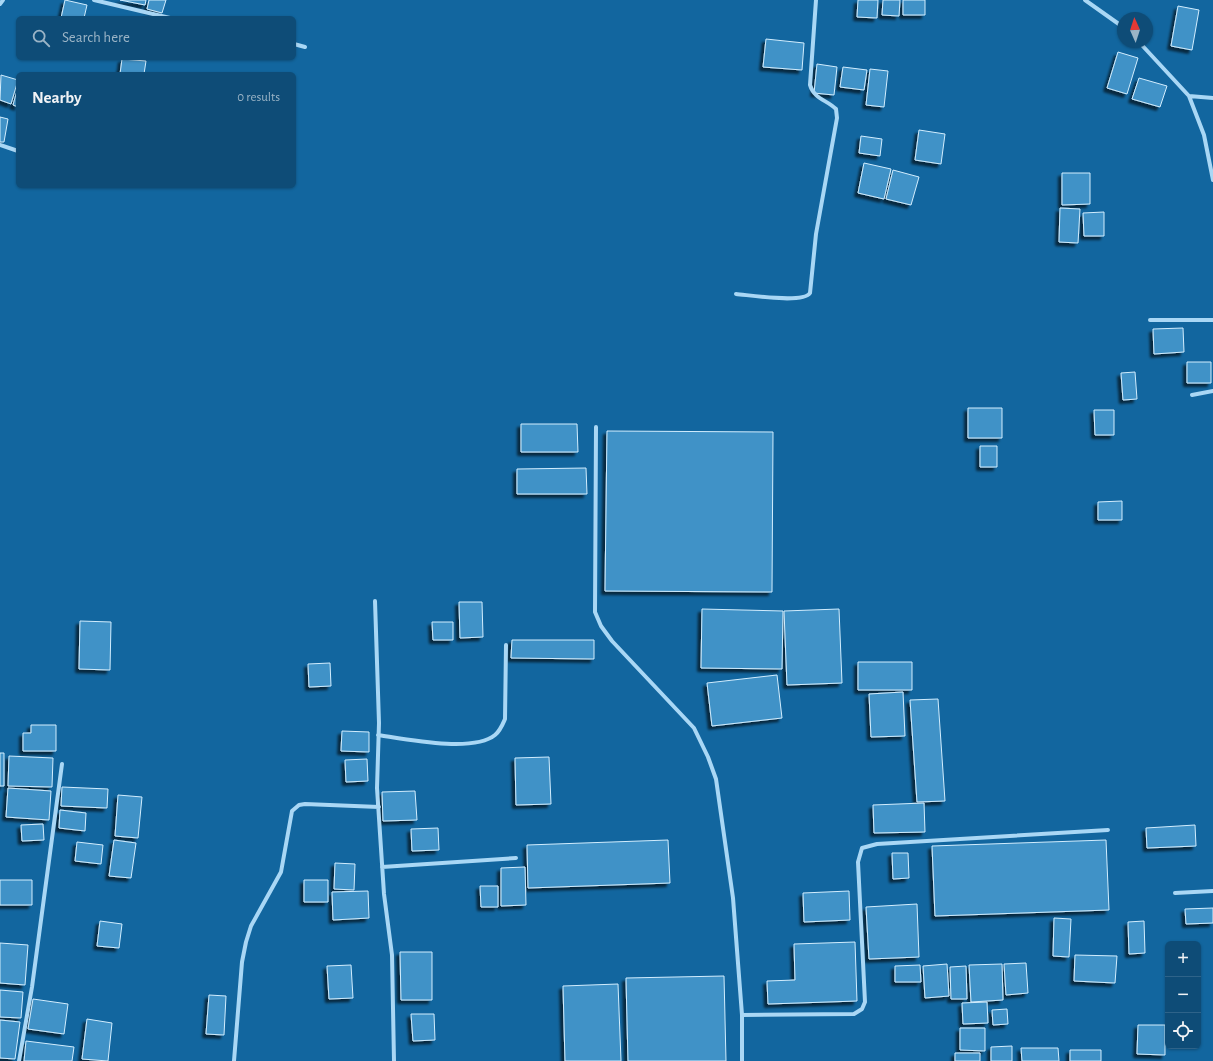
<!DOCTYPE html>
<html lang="en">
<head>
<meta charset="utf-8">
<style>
	:root { --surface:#0e4c77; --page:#1c567f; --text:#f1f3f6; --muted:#9bb4c6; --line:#2e6389 }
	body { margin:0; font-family:"Alegreya Sans",sans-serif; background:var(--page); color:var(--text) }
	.controls { position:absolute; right:12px; bottom:12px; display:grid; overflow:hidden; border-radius:6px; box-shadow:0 1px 3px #0004 }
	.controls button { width:36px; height:36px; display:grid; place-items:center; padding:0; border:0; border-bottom:1px solid var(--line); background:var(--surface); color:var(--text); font:20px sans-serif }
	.compass { position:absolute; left:1117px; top:12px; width:36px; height:36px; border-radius:50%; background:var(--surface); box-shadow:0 1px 3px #0004; rotate:357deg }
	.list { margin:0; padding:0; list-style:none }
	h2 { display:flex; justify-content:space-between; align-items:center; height:52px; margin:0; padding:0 16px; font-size:17px }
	h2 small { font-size:13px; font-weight:400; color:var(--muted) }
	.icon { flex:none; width:22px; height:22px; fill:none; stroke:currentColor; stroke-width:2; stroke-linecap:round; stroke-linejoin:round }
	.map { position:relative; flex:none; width:1213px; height:1061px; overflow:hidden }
	.search { position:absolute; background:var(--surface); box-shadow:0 1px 3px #0004; left:16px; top:16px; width:280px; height:44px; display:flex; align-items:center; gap:10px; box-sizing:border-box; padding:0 14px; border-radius:6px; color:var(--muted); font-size:15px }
	.panel { position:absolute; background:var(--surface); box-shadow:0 1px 3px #0004; left:16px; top:72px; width:280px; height:116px; border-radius:6px }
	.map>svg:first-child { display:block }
	.building { fill:#3f92c7; stroke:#d2edfe; filter:url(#shadow) }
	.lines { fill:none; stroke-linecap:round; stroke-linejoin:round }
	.minor { stroke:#a9d7f5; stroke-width:4 }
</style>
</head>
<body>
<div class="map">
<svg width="1213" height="1061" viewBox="0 0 1213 1061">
	<defs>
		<filter id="shadow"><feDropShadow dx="-3.5" dy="3.5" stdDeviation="1" flood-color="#0009"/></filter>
	</defs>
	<rect width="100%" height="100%" fill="#12669f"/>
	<!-- building -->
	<path class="building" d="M65,0l22,5 -3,13h-23z
		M120,0h26l-1,5z
		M149,0h17l-4,13 -15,-4z
		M858,0h20l-1,18 -20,-1z
		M883,0h17l-1,16 -17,-1z
		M903,0h22v15h-22z
		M1178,6l21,4 -7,40 -21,-4z
		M766,39l38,4 -2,27 -39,-3z
		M1118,52l20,6 -11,36 -20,-6z
		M122,59l24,2 -2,13h-24z
		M817,64l20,3 -3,28 -20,-2z
		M843,67l24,3 -3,20 -24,-3z
		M870,69l18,2 -4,36 -18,-2z
		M1,75l17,5 -7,24 -11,-4z
		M1139,78l28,8 -7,21 -28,-8z
		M18,87v20l-5,-2z
		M0,117l8,2 -4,23h-4z
		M919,130l26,4 -4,30 -26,-4z
		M861,136l21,3 -2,17 -21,-3z
		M864,163l27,6 -7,30 -26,-6z
		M893,170l26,7 -8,28 -25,-6z
		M1062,173h28v31l-28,1z
		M1060,208l20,1 -2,34 -19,-1z
		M1104,212v24h-20l-1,-23z
		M1183,328l1,24 -30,2 -1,-25z
		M1187,362h24v21h-24z
		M1135,372l2,27 -14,1 -2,-27z
		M968,408h34v30h-34z
		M1094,410h20v25h-19z
		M521,424h56l1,28h-57z
		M607,431l166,1 -1,160 -167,-1z
		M980,446h17v21h-17z
		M586,468l1,26h-70v-25z
		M1122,501v19h-24v-18z
		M459,602h23l1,35 -23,1z
		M702,609l81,2 -1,58 -81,-1z
		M839,609l3,74 -55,2 -3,-74z
		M80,621l31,1 -1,48 -31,-1z
		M432,622h21v18h-20z
		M512,640h82v19l-83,-1z
		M858,662h54v28h-54z
		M330,663l1,23 -22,1 -1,-23z
		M777,675l5,43 -70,8 -5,-43z
		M903,692l2,44 -34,1 -2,-43z
		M938,699l7,102 -28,1 -7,-102z
		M31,725h25v26h-33v-18h8z
		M342,731l27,1v20l-28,-1z
		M0,753h4v33h-4z
		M9,756l44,2 -1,29 -44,-1z
		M549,757l2,47 -35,1 -1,-47z
		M367,759l1,22 -22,1 -1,-22z
		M62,787l46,2 -1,19 -46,-2z
		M8,788l43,3 -2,29 -43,-3z
		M415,791l2,29 -34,1 -1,-29z
		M118,795l24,2 -4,41 -23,-2z
		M924,803l1,29 -51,1 -1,-28z
		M60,810l26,3 -1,18 -26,-3z
		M43,824l1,16 -22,1 -1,-16z
		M1195,825l1,21 -49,2 -1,-20z
		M438,828l1,22 -27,1 -1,-22z
		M114,840l22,3 -5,35 -22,-2z
		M668,840l2,43 -142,5 -1,-43z
		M1106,840l3,70 -174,6 -3,-70z
		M77,842l26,3 -2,19 -26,-3z
		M892,853h16l1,25 -16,1z
		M335,863l20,1 -1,26 -20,-1z
		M525,867l1,38 -25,1v-38z
		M0,880h32v25h-32z
		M304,880h24v22h-24z
		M480,886h18v21h-17z
		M368,891l1,27 -36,2 -1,-28z
		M849,891l1,29 -46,2 -1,-29z
		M917,904l2,53 -50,2 -3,-52z
		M1213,908v15l-27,1 -1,-15z
		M1054,918l17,1 -2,38 -16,-1z
		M100,921l22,3 -3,24 -22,-2z
		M1144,921l1,32 -16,1 -1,-32z
		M855,942l2,59 -89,3 -1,-23 28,-1 -1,-36z
		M0,943l28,2 -3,40 -25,-2z
		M400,952h32v48h-31z
		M1075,955l42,1 -2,27 -41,-2z
		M1026,963l2,30 -22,2 -2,-31z
		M947,964l2,32 -24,2 -2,-32z
		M1002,964l1,36 -32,2 -2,-37z
		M351,965l2,33 -24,1 -2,-33z
		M920,965l1,17h-26v-16z
		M966,966l1,33h-16l-1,-32z
		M724,976l2,85h-98l-2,-83z
		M618,984l3,77h-56l-2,-75z
		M0,990l23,2 -2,26 -21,-1z
		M209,995l17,1 -2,39 -18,-1z
		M33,999l35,5 -4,30 -36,-5z
		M987,1002l1,21 -25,1 -1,-21z
		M1007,1009l1,15 -15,1 -1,-15z
		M411,1014h23l1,26 -22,1z
		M87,1019l25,4 -4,38 -26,-2z
		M0,1020l20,2 -5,37 -15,-1z
		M1138,1025h27v30l-28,-1z
		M960,1028h25v23l-25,-1z
		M26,1041l48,6 -2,14h-48z
		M1012,1046v15h-21v-14z
		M1021,1048h37l1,13h-37z
		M1070,1050h31v11h-31z
		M955,1053h25v8h-25z"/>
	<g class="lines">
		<!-- minor -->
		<path class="minor" d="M94,0l76,18
			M1085,0l38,27
			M0,4l3,-4
			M1139,42l50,54 24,2
			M294,44l11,3
			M1189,96l15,39 9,45
			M0,145l18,6
			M736,294c13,1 67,10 74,-1l6,-59 21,-116 -1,-9c-9,-9 -22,-10 -26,-24l6,-85
			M1150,320h63
			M1192,395l21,-4
			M596,427l-1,185 6,14 11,15 82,87 14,29 8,22 17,119 9,117v46
			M375,601l4,122 -2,65 7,106 8,61 2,106
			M378,735c27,4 95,18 117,0 5,-4 7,-9 10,-16l1,-74
			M382,867l134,-9
			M1175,893l38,-2
			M742,1015l112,-1 8,-5 3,-7 -7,-140 4,-14 15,-4 231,-14
			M19,1061l13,-74 30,-223
			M234,1061l8,-99 4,-20 5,-16 30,-54 11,-61 7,-6 6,-1 74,3"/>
	</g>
</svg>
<div class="controls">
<button>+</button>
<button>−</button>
<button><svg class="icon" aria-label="locate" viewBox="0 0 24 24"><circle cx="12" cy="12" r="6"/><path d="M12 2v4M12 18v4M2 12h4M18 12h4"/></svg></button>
</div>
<svg class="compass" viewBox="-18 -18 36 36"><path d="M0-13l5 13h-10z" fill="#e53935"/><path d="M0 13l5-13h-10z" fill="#9bb4c6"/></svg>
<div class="search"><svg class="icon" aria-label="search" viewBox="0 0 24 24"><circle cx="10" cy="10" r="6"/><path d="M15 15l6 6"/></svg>Search here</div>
<section class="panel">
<h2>Nearby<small>0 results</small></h2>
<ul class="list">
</ul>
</section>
</div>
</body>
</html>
